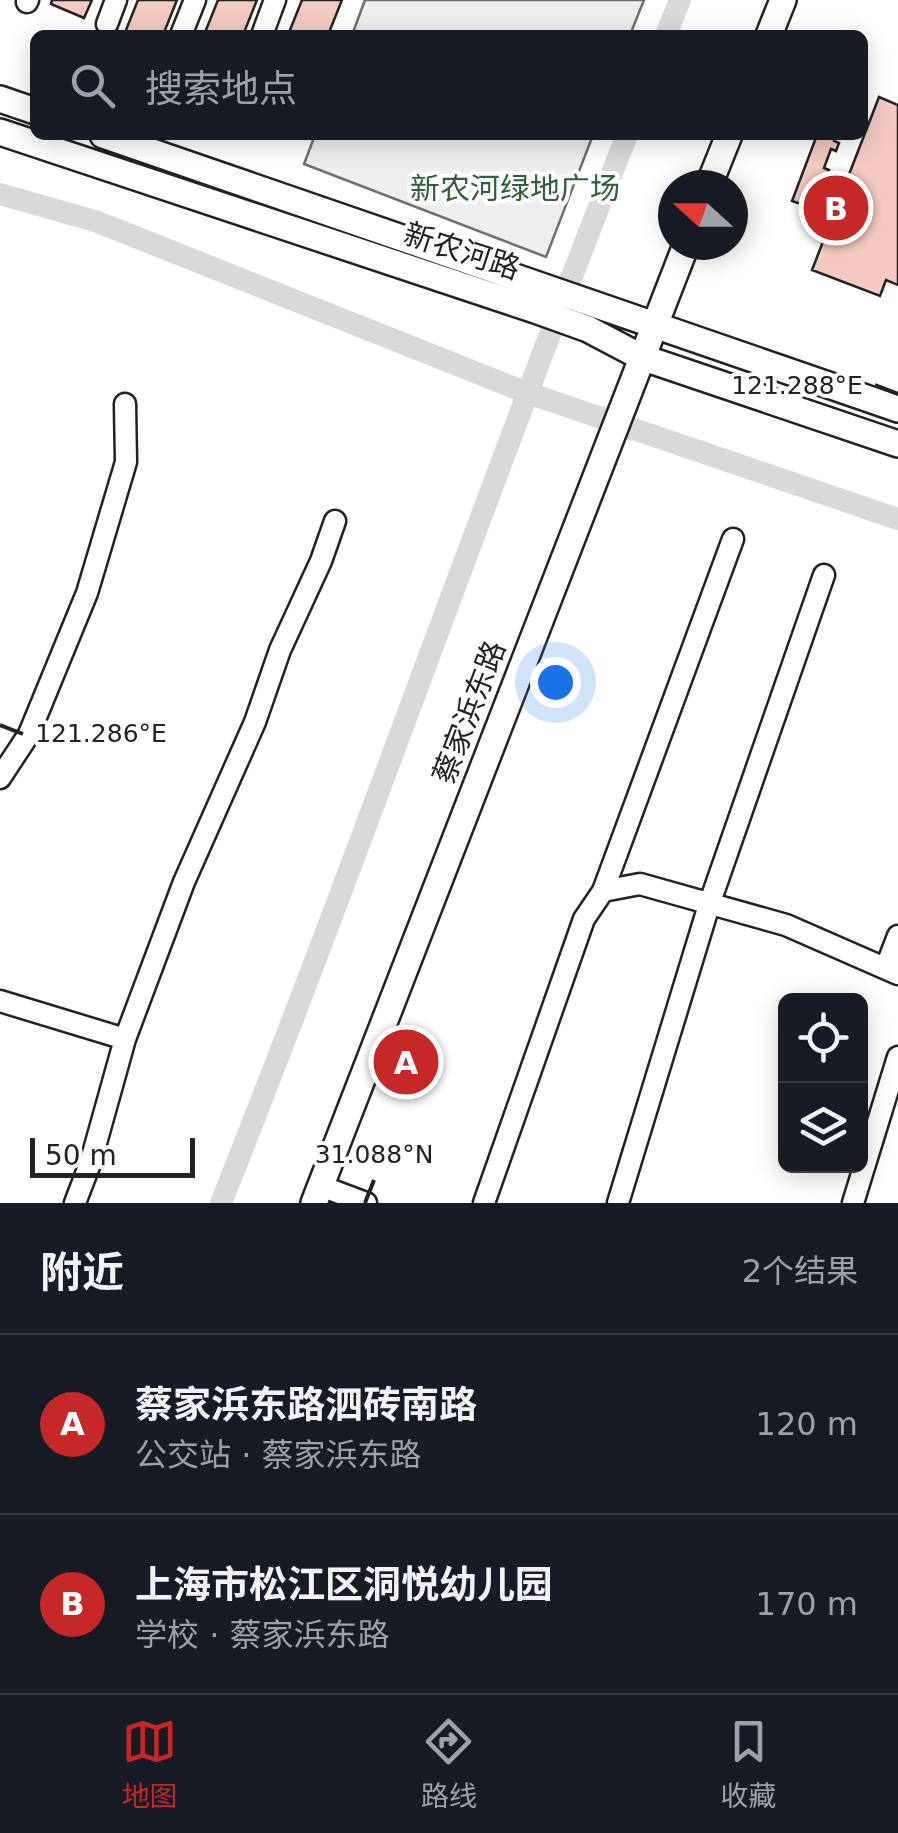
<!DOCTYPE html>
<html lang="zh">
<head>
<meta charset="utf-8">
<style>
	:root { --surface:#171b24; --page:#20242c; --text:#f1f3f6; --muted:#9ea1a6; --line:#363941; --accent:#c62828 }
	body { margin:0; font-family:"DejaVu Sans","Noto Sans SC",sans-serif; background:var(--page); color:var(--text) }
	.controls { position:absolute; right:30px; bottom:30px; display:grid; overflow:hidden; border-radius:15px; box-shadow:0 5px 25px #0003 }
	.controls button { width:90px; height:90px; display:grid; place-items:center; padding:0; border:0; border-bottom:2px solid var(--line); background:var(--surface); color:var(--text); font:50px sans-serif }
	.compass { position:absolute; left:658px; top:170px; width:90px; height:90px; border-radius:50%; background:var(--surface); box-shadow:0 5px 25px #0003; rotate:291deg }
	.scale { position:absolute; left:30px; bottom:25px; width:165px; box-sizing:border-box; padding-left:10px; border:5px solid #222; border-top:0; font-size:28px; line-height:35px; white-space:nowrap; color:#222; -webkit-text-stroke:8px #fff; paint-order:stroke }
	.you { position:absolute; left:555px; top:682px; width:35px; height:35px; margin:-25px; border:8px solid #fff; border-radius:50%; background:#1a73e8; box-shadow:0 0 0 15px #1a73e833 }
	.badge { display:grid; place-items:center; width:65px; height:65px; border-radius:50%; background:var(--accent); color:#fff; font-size:32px; font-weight:700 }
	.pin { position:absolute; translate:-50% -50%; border:5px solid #fff; box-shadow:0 2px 10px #0006 }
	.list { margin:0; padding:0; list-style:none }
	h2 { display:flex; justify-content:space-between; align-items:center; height:130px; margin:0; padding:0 40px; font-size:42px }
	h2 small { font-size:32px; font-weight:400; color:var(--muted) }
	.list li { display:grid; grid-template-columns:65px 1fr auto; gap:30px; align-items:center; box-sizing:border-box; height:180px; padding:0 40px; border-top:2px solid var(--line) }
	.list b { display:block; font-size:38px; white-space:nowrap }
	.list p { margin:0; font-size:32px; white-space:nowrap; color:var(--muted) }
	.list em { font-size:32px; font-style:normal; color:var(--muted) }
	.icon { flex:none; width:55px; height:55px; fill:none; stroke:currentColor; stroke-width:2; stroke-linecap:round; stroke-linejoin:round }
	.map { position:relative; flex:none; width:898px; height:1203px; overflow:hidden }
	.search { position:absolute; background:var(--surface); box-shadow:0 5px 25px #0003; left:30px; right:30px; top:30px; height:110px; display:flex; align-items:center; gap:25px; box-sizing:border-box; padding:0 35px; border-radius:15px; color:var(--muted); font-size:38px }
	.sheet { height:490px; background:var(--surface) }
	nav { display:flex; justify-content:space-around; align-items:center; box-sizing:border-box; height:140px; border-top:2px solid var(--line); background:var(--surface); font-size:28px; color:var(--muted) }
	nav a { display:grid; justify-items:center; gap:5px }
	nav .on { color:var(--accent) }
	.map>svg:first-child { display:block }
	.green { fill:#eee; stroke:#6f6f6f; stroke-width:2.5 }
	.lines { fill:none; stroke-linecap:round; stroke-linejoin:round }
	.canal { stroke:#d9d9d9; stroke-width:22 }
	.building { fill:#f3c9c0; stroke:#222; stroke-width:2.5 }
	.minor-casing { stroke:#222; stroke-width:25 }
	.tertiary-casing { stroke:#222; stroke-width:30 }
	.minor { stroke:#fff; stroke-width:20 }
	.tertiary { stroke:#fff; stroke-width:25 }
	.ticks { fill:none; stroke:#222; stroke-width:4 }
	.labels { text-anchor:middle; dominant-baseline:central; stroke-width:8; stroke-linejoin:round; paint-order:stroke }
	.park-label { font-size:30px; fill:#2f5e38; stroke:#fff }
	.street-label { font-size:30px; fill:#222; stroke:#fff }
	.ticks-label { font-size:25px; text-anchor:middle; fill:#222; stroke:#fff; stroke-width:8; stroke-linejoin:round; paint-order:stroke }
</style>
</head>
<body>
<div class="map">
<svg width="898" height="1203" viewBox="0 0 898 1203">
	<rect width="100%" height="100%" fill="#fff"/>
	<!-- green -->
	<path class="green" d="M365,0h279l-14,35h-278z
		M315,135h278l-47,122 -242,-93z"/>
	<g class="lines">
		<!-- canal -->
		<path class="canal" d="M666,35l14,-35
			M0,194l95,27 430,171 373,127
			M221,1203c141,-354 266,-714 406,-1068"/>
	</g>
	<!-- building -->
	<path class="building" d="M52,0h40l-8,18 -33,-14z
		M138,0h39l-14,35h-39z
		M218,0h39l-14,35h-39z
		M302,0h40l-14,35h-40z
		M879,97l19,8v180l-12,-5 -6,16 -68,-26z
		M817,135h18l-1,6 5,2 -3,8 -5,-2 -7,19 5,2 -7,18 -5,-2 -8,21 -17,-6z"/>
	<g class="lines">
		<defs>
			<path id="minor" d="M27,2l1,-2
				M107,24l9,-24
				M181,35l14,-35
				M262,35l13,-35
				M0,778l29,-44 58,-141 39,-131 -1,-58
				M603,891l130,-352
				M886,967l12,-31
				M0,1001l125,38 59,-157 71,-160 25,-72 41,-89 14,-40
				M321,1186l45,17
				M75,1203l16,-42 34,-122
				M484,1203l100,-284 19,-28 37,-7 146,41 112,49
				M618,1203l91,-298 115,-330
				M853,1203l45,-146"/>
			<path id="tertiary" d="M769,35l14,-35
				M0,99l35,12
				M0,132l535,178 53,19 53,28 257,87
				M103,135l795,274
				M709,185l20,-50
				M314,1203l372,-958"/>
		</defs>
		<!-- minor casing -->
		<use href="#minor" class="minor-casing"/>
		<!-- tertiary casing -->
		<use href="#tertiary" class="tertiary-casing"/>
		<!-- minor -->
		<use href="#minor" class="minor"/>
		<!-- tertiary -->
		<use href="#tertiary" class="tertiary"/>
	</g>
	<!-- ticks -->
	<path class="ticks" d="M875,385l23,9M0,725l23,9M365,1203l9,-23"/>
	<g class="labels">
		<!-- park labels -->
		<g class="park-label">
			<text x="515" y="188">新农河绿地广场</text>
		</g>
		<!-- street labels -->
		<g class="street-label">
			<text transform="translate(462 251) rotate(18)">新农河路</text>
			<text transform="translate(469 712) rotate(-69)">蔡家浜东路</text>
		</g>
	</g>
	<g class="ticks-label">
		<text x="797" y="394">121.288°E</text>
		<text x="101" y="742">121.286°E</text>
		<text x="374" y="1163">31.088°N</text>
	</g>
</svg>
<div class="controls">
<button><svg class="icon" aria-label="locate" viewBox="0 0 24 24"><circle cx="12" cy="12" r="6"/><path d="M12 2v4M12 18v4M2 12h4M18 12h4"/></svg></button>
<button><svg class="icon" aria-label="layers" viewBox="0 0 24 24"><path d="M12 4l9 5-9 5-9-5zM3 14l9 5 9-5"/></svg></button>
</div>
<svg class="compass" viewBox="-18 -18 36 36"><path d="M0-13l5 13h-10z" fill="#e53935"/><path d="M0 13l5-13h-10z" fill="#9ea1a6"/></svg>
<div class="scale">50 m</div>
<div class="you"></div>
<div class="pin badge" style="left:406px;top:1062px">A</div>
<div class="pin badge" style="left:836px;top:208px">B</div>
<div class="search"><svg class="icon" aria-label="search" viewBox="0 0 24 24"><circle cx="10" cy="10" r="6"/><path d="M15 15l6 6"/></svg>搜索地点</div>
</div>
<section class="sheet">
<h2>附近<small>2个结果</small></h2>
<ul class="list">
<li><span class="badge">A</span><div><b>蔡家浜东路泗砖南路</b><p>公交站 · 蔡家浜东路</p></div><em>120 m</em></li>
<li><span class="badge">B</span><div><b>上海市松江区洞悦幼儿园</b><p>学校 · 蔡家浜东路</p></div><em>170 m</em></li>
</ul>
</section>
<nav>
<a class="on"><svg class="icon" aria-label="map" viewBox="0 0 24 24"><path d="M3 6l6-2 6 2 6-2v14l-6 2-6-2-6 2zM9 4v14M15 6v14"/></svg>地图</a>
<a><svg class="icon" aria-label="directions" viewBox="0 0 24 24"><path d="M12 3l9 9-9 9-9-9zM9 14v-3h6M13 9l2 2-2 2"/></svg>路线</a>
<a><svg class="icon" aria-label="saved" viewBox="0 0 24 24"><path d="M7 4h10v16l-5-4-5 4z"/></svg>收藏</a>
</nav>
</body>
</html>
